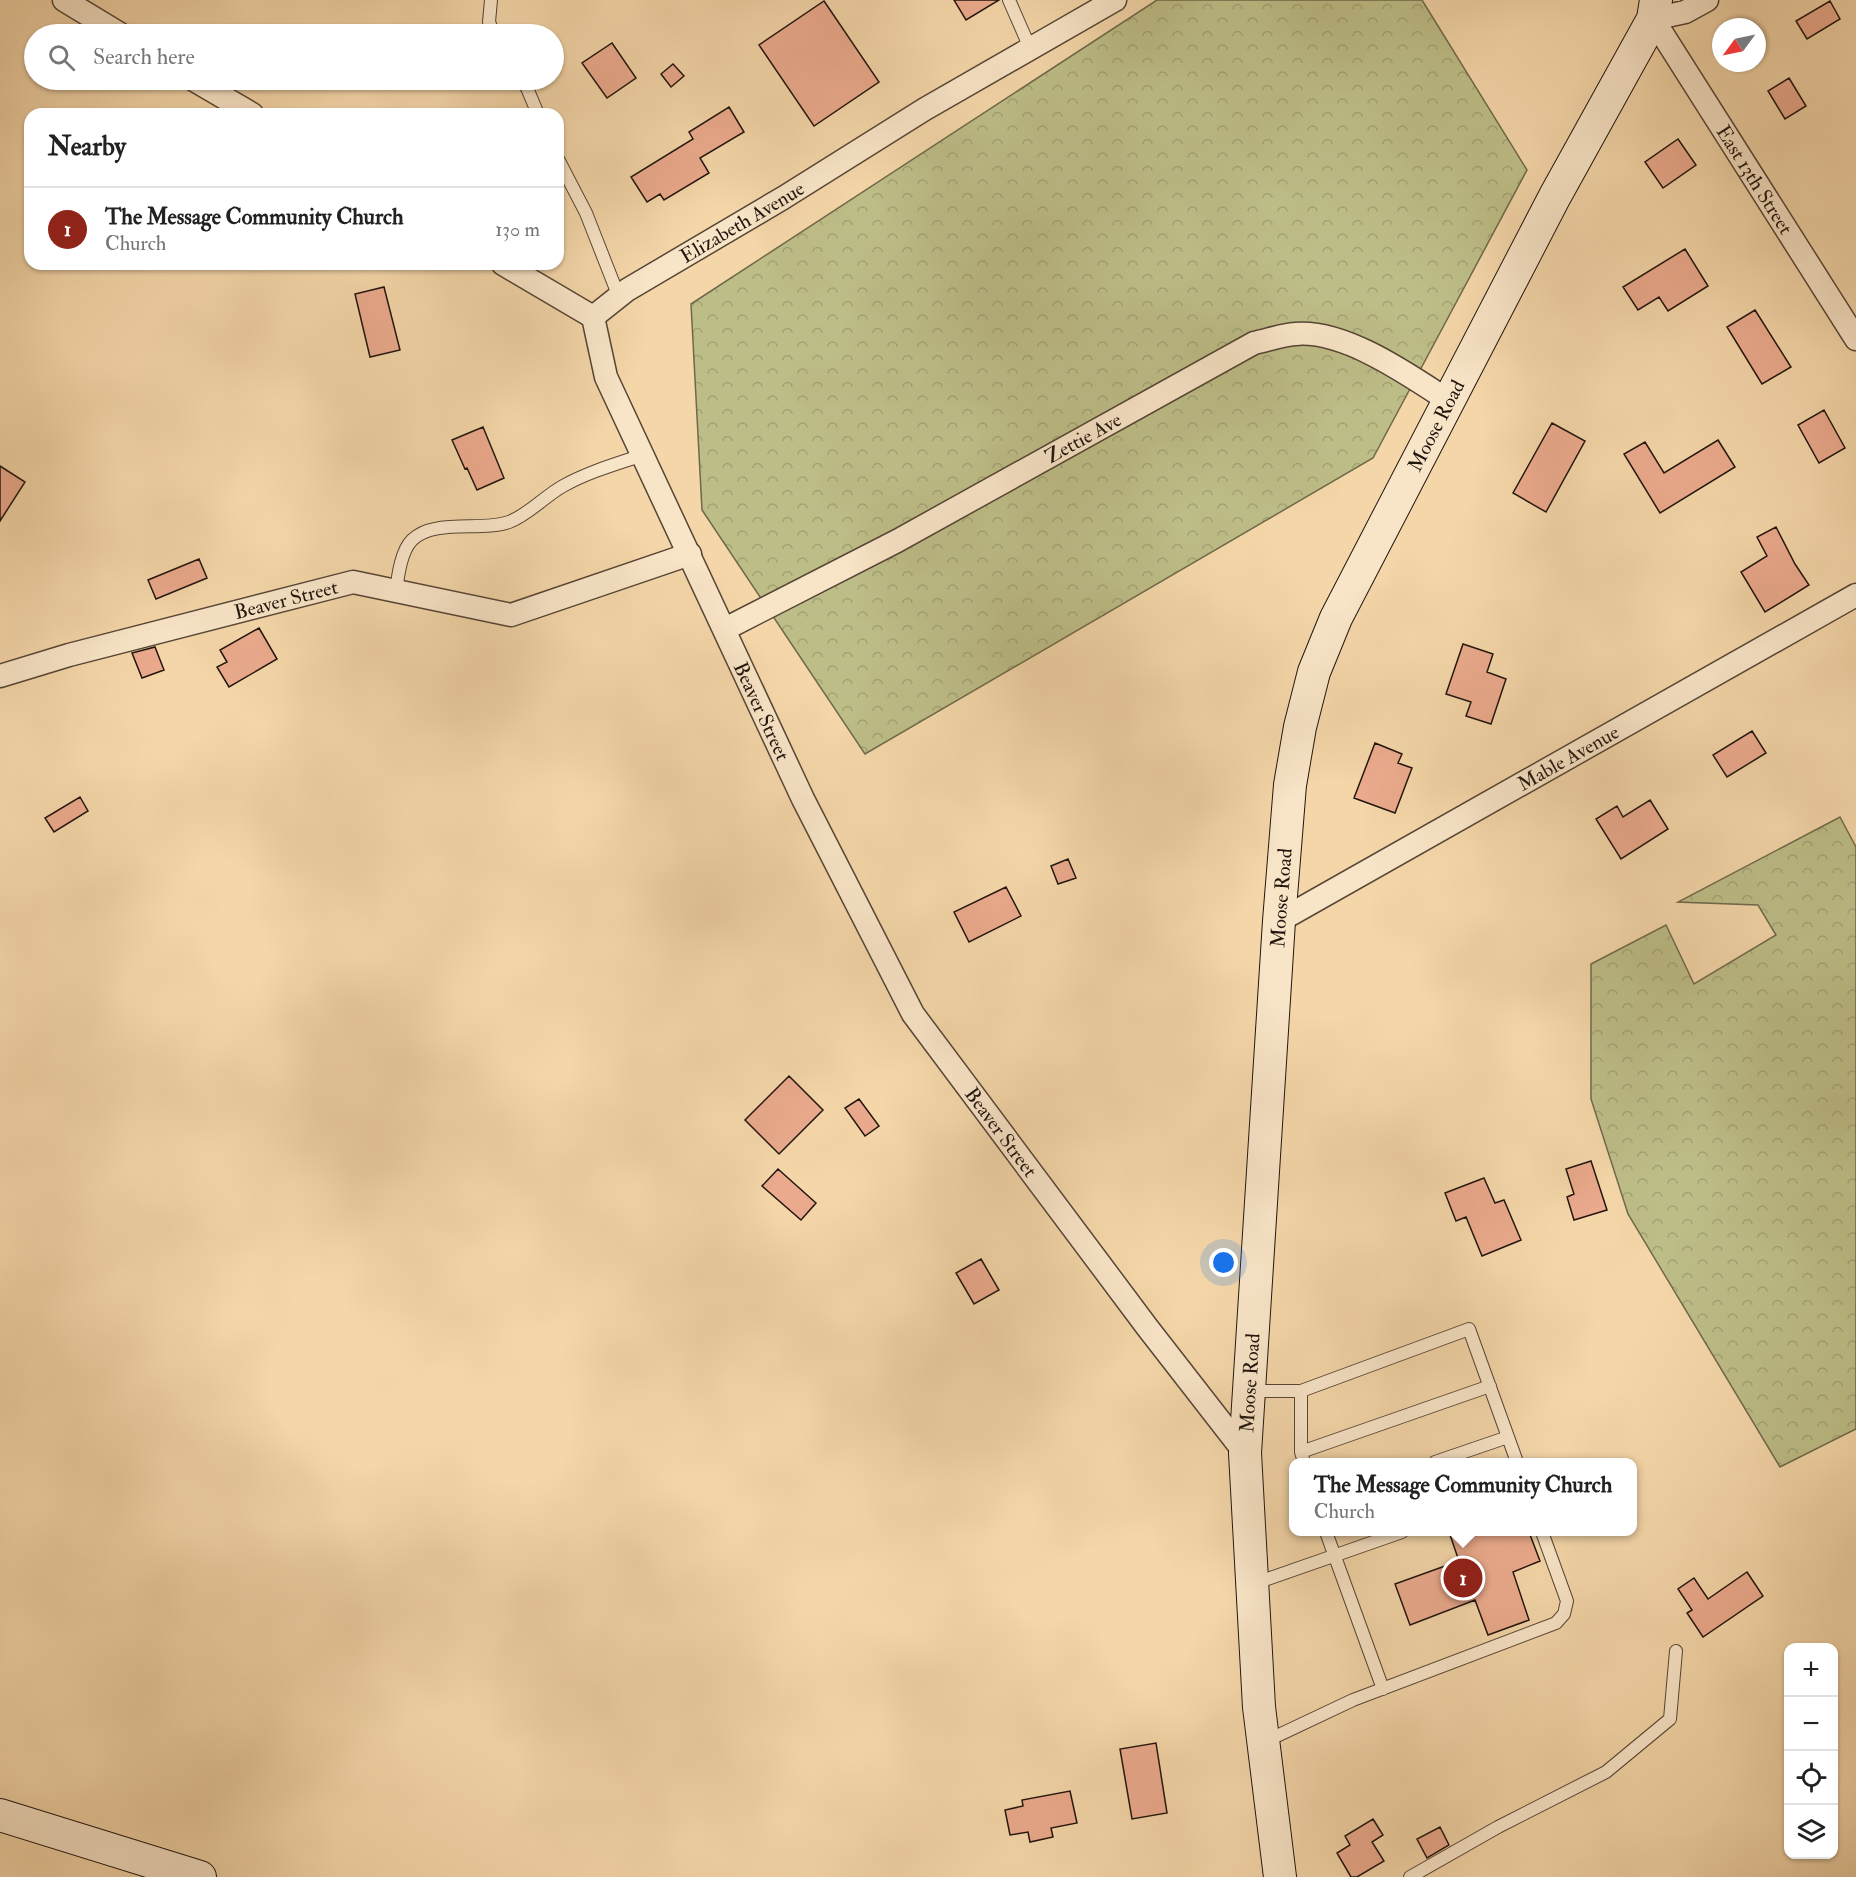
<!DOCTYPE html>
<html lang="en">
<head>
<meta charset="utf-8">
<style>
	:root { --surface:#fff; --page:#f2f2f2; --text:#222; --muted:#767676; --line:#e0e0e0; --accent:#8f2418 }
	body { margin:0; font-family:"IM FELL Double Pica",serif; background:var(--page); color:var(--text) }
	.controls { position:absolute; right:18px; bottom:18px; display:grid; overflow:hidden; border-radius:12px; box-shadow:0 2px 4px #0004 }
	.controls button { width:54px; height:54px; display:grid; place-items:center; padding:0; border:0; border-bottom:2px solid var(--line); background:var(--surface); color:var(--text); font:30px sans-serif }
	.compass { position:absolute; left:1712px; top:18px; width:54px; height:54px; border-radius:50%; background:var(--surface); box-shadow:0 2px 4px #0004; rotate:237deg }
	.you { position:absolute; left:1224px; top:1263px; width:21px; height:21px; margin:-15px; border:4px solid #fff; border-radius:50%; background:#1a73e8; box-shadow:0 0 0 9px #1a73e833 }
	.badge { display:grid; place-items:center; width:39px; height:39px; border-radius:50%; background:var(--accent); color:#fff; font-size:20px; font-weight:700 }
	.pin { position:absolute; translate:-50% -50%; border:3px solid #fff; box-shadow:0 2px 6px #0006 }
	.popup { position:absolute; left:1289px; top:1458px; width:348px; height:78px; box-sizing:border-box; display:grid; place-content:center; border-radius:12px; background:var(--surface); filter:drop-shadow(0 2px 4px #0005); font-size:20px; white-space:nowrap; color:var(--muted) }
	.popup b { font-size:22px; color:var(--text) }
	.popup::after { content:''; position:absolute; left:50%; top:100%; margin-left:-12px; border:12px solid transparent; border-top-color:var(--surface) }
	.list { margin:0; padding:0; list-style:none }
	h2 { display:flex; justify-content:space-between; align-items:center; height:78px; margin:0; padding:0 24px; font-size:26px }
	h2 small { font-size:20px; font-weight:400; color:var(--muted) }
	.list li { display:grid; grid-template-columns:39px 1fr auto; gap:18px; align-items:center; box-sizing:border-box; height:84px; padding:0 24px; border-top:2px solid var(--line) }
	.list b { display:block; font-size:22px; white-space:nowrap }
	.list p { margin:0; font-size:20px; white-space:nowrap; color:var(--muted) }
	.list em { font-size:20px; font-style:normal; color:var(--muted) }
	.icon { flex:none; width:33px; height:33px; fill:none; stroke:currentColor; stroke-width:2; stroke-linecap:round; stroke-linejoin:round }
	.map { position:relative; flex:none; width:1856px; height:1877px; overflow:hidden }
	.search { position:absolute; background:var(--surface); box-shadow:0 2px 4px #0004; left:24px; top:24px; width:540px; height:66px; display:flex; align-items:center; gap:15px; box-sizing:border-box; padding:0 21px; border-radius:33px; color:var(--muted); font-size:22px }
	.panel { position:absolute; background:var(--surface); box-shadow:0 2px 4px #0004; left:24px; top:108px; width:540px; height:162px; border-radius:18px }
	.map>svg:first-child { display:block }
	.forest { fill:url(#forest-crowns); stroke:#6f694a; stroke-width:1.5 }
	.building { fill:#ebaa8d; stroke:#21150e; stroke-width:1.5 }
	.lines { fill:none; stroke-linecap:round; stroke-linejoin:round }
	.lane-casing { stroke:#564535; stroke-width:14 }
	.street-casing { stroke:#564535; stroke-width:25 }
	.secondary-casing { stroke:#21150e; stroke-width:34 }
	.lane { stroke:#f8e4c7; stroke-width:12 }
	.street { stroke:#f8e4c7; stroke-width:22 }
	.secondary { stroke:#f8e4c7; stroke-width:32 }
	.labels { text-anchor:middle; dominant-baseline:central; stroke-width:4.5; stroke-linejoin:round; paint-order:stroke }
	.street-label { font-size:20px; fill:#21150e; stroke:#f8e4c7 }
</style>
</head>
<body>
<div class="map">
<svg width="1856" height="1877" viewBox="0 0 1856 1877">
	<defs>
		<pattern id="forest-crowns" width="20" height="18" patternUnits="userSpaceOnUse" patternTransform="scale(1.5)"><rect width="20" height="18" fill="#bdbd87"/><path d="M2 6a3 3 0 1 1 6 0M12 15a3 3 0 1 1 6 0" fill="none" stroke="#a2a273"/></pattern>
	</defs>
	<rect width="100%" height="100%" fill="#f4d6a9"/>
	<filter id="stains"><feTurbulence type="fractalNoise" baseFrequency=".00333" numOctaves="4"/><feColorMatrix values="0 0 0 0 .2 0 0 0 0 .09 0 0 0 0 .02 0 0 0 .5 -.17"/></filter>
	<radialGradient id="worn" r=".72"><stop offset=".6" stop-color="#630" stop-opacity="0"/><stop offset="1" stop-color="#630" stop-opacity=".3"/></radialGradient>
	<!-- forest -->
	<path class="forest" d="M1157,0h265l105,170 -154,288 -508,296 -163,-244 -11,-206z
		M1840,817l16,30v582l-76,38 -152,-253 -37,-115v-135l75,-39 28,59 82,-49 -18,-30 -80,-3z"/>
	<!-- building -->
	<path class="building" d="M954,0h45l-33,20z
		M824,1l55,81 -65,44 -55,-81z
		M1830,1l10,18 -33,20 -11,-18z
		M612,43l24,35 -29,20 -25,-35z
		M673,64l11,12 -13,11 -10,-13z
		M1789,78l17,28 -21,13 -17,-28z
		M729,107l15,25 -44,26 9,15 -45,27 -4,-6 -13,8 -16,-25 62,-38 -4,-7z
		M1678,139l18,26 -33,23 -18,-26z
		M1685,249l23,37 -40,25 -9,-14 -21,13 -15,-23z
		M384,287l16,63 -30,7 -15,-63z
		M1755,310l36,57 -29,17 -35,-57z
		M1824,410l21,38 -26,15 -21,-38z
		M1552,423l33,18 -39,71 -33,-19z
		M483,427l21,51 -27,12 -10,-22 -2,1 -13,-29z
		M1718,440l17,27 -75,46 -36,-59 21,-12 19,31z
		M0,466l25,16 -25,39z
		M1776,527l19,37 14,21 -44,27 -24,-40 26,-16 -10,-19z
		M199,559l8,19 -51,21 -8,-19z
		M259,628l18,31 -48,28 -12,-20 10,-5 -7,-12z
		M1463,644l30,10 -6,18 19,7 -15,45 -25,-8 5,-14 -25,-8z
		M155,647l9,23 -22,8 -10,-25z
		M1752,731l14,22 -39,24 -14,-22z
		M1375,743l27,11 -4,9 14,5 -17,45 -41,-15z
		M80,797l8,14 -34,21 -9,-14z
		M1650,800l18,29 -47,30 -25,-40 21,-13 6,11z
		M1068,859l8,19 -18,6 -7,-18z
		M1006,887l15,29 -52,26 -15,-30z
		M789,1076l34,34 -44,44 -34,-34z
		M859,1099l20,27 -14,10 -20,-28z
		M1591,1161l16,49 -33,10 -7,-23 7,-3 -8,-25z
		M778,1169l38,34 -15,17 -39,-34z
		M1484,1178l11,25 9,-3 17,40 -39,16 -16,-39 -10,4 -11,-28z
		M981,1259l18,31 -25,14 -18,-31z
		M1449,1532h80l11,29 -27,11 16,48 -41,15 -13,-35 -65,25 -15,-41 64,-23z
		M1747,1572l16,24 -60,41 -16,-24 5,-3 -14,-21 16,-11 14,21z
		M1156,1743l11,70 -35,6 -12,-70z
		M1070,1791l7,32 -26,5 2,9 -23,5 -2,-10 -18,3 -5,-25 18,-4 -1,-6z
		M1373,1819l10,16 -11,7 12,19 -27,16h-6l-14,-24 13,-8 -5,-9z
		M1440,1827l9,18 -22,13 -10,-19z"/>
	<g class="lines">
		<defs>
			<path id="lane" d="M491,0l-2,22 5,12
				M1009,0l21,48
				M521,80l6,8 11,26
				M558,159l28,54 33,84
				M396,591c2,-15 5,-40 16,-51 22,-22 70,-8 97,-18 19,-7 36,-26 54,-36 25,-14 53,-22 80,-31
				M1249,1391h52l168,-62 48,133
				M1301,1391v61l3,10
				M1301,1452l189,-66
				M1435,1462l73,-25
				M1326,1532l57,157
				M1253,1584l149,-52
				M1264,1742l89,-42 203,-77 8,-9 3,-13 -25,-69
				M1410,1877l88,-50 108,-55 64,-53 6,-68"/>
			<g id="street">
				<path d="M64,0l56,34"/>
				<path id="s1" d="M1707,0l-22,12 -32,7 203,320"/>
				<path d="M194,80l58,34"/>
				<path d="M503,264l90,53"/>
				<path id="s2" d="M593,317l13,60 197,422 110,215 234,313 98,126"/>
				<path id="s3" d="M593,317l34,-27 156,-92 142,-89 190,-109"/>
				<path id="s4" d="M725,629l172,-88 357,-198c14,-3 28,-8 41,-9 49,-5 114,41 154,67"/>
				<path id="s5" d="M0,676l69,-21 284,-73 158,33 179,-61"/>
				<path id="s6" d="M1279,921l577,-326"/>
			</g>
			<g id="secondary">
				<path d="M0,1815l200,62"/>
				<path id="s7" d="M1280,1877l-21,-170 -14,-254 34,-532 11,-136 10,-58 14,-55 22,-54 219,-422 98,-177 3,-19"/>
			</g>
		</defs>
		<!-- lane casing -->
		<use href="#lane" class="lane-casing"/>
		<!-- street casing -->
		<use href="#street" class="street-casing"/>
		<!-- secondary casing -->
		<use href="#secondary" class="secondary-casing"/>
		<!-- lane -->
		<use href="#lane" class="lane"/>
		<!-- street -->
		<use href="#street" class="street"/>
		<!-- secondary -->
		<use href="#secondary" class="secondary"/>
	</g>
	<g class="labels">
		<!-- street labels -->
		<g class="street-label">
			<text stroke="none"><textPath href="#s1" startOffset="248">East 13th Street</textPath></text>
			<text stroke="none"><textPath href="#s3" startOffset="177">Elizabeth Avenue</textPath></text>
			<text stroke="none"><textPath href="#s7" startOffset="1486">Moose Road</textPath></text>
			<text stroke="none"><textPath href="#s4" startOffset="406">Zettie Ave</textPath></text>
			<text stroke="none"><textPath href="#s5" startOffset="296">Beaver Street</textPath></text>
			<text stroke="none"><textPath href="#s2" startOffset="430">Beaver Street</textPath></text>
			<text stroke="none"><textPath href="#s6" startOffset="332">Mable Avenue</textPath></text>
			<text stroke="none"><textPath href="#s7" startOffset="982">Moose Road</textPath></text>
			<text stroke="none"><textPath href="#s2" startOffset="916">Beaver Street</textPath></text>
			<text stroke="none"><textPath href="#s7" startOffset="496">Moose Road</textPath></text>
		</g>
	</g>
	<rect width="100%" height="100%" filter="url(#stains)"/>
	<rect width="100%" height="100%" fill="url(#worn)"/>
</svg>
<div class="controls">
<button>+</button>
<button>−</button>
<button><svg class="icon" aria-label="locate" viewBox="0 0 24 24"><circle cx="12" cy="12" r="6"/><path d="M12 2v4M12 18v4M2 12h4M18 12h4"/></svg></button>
<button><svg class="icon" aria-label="layers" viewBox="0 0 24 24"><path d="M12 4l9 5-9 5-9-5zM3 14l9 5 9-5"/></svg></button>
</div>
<svg class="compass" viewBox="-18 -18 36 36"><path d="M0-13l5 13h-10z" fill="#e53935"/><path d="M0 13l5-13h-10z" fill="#767676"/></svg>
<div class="you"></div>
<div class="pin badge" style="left:1463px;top:1578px">1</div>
<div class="popup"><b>The Message Community Church</b>Church</div>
<div class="search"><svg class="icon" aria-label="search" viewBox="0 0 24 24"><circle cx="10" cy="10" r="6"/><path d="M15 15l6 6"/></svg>Search here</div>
<section class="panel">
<h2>Nearby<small></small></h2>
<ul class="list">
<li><span class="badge">1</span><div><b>The Message Community Church</b><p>Church</p></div><em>130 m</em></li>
</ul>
</section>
</div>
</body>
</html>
